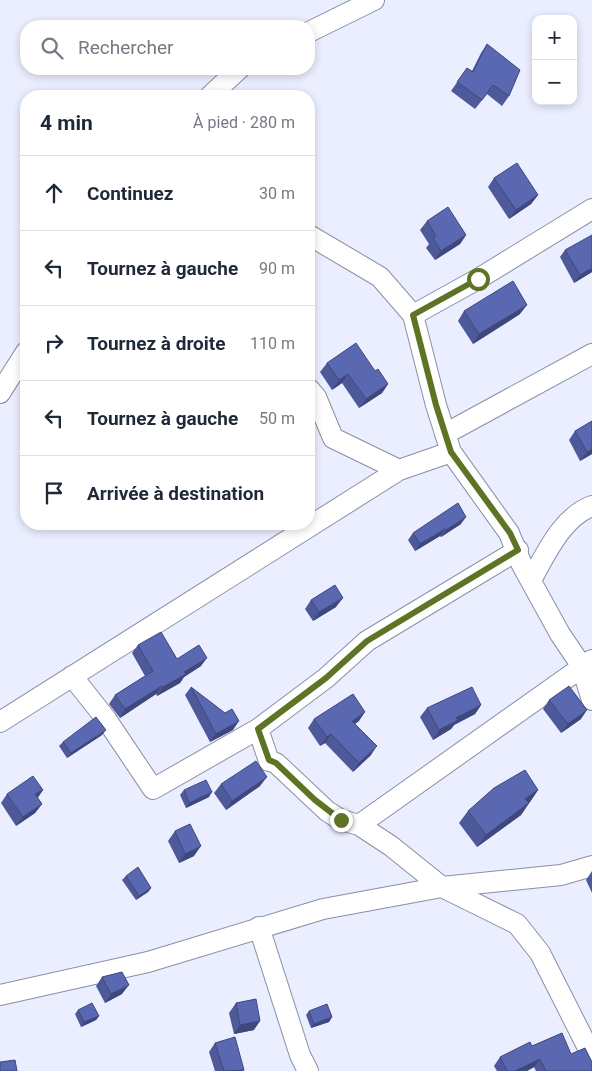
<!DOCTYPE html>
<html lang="fr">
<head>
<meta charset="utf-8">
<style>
	:root { --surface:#fff; --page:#f2f2f3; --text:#1f2937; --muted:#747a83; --line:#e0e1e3 }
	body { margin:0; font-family:Roboto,sans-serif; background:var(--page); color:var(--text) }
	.controls { position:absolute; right:15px; top:15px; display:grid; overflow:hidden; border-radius:10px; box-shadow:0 2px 8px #0003 }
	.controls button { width:45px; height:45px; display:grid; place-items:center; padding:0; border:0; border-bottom:1px solid var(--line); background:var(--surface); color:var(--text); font:25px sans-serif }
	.stop { position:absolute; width:15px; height:15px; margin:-11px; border:4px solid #5d7425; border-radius:50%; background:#fff }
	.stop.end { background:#5d7425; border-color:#fff; box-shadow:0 1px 5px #0008 }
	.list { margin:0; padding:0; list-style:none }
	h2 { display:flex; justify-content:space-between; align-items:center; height:65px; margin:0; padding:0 20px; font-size:21px }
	h2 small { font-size:16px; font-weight:400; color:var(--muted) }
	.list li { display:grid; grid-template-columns:32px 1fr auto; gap:15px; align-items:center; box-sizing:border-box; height:75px; padding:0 20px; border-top:1px solid var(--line) }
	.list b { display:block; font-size:19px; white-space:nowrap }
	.list em { font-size:16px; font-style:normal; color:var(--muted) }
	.icon { flex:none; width:28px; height:28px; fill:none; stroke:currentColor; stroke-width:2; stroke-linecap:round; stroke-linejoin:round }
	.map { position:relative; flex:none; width:592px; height:1071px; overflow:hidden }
	.search { position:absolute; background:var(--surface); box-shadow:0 2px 8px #0003; left:20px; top:20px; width:295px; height:55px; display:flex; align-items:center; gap:12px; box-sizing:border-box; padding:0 18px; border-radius:20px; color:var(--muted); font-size:19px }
	.panel { position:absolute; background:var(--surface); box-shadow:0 2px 8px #0003; left:20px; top:90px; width:295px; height:440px; border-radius:20px }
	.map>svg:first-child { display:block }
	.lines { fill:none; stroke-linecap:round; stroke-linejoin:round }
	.minor-casing { stroke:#898fa6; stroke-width:22 }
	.minor { stroke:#fff; stroke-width:20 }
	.wall { fill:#4d5998 }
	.shaded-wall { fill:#3f487c }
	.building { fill:#5a67b1; stroke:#3f487c }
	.route { stroke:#5d7425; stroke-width:6 }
</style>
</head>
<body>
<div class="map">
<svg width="592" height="1071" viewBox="0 0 592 1071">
	<rect width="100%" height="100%" fill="#eaeefe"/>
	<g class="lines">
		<defs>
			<path id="minor" d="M309,32l65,-32
				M210,96l29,-27
				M309,235l71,42 33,38 23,90 15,47 58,81 13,32 38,69 21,31 11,35
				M413,315l65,-36 114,-70
				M309,389l7,8 17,41 66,32 52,-18
				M0,393l26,-41
				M445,434l147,-80
				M531,580c15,-26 31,-63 61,-74
				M72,676l34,43 47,70 105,-60 11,32 7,2 51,48 14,9 18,5 32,21 51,41 75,37 23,29 52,103
				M0,722l399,-252
				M258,729l68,-51 41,-37 151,-91
				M359,825l233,-165
				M259,927l41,128 8,16
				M0,995l148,-33 175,-53 119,-22 119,-12 31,-9"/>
		</defs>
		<!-- minor casing -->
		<use href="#minor" class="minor-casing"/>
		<!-- minor -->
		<use href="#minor" class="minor"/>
	</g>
	<!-- wall -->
	<path class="wall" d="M487,44l22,52 -7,10 -15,-12 -12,15 -24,-18 16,-23 5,3 9,-18z
		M494,178l44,17 -7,9 -22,15 -21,-32z
		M427,221l39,14 -6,9 -25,16 -9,-12 3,-4 -9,-14z
		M565,250l27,22 -18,11 -14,-26z
		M464,311l56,3 -47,30 -15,-23z
		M327,363l48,8 13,13 -6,9 -23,15 -17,-25 -10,7 -12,-18z
		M592,421v33l-12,7 -11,-21 6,-9z
		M461,524l-20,13 -1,-1 -25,15 -7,-11 5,-7z
		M311,600l25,7 -23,14 -8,-12z
		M138,645l39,14 24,7 -17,11 -4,6 -23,13 -1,-2 -36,24 -11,-14 6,-9 30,-19 -13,-23z
		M191,687l42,43 -23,12 -25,-47z
		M549,700l32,19 -20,14 -18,-24z
		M481,705l-6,9 -21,11 -3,4 -18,11 -13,-23 7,-9z
		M314,719l45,2 -4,3 16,31 -18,17 -28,-29 -5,3 -12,-18z
		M102,735l-35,23 -8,-12 4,-4z
		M221,784l39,2 -34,24 -12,-17z
		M43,790l-6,8 5,6 -7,9 -19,13 -15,-23 6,-9z
		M184,790l25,7 -23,11 -6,-13z
		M538,790l-17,25 -44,32 -18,-24 9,-12z
		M175,831l19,25 -15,7 -11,-22z
		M592,871v22l-6,-13z
		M126,876l25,12 -3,4 -12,8 -14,-20z
		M102,977l20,17 -17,9 -9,-17z
		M236,1003l18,27 -20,4 -5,-21z
		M78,1010l21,6 -3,4 -15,7 -6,-13z
		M309,1011l23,6 -3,5 -18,6 -5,-13z
		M215,1043l29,27v1h-29l-6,-19z
		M532,1046l39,8 21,17h-56l-2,-4 -7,4h-30l-3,-5 6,-9z"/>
	<!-- shaded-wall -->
	<path class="shaded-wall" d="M538,195l-7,9 -22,15 7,-9z
		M466,235l-6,9 -25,16 6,-9z
		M592,268v4l-18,11 6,-8z
		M527,305l-7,9 -47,30 6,-10z
		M348,374l-6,9 -10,7 7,-10z
		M388,384l-6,9 -23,15 7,-9z
		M592,449v5l-12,7 7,-9z
		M466,517l-5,7 -20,13 5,-7z
		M445,529l-5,7 -25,15 5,-7z
		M343,598l-7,9 -23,14 6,-9z
		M207,658l-6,8 -17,11 -4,6 -23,13 6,-9 21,-15z
		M162,686l-6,8 -36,24 5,-9z
		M481,705l-6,9 -21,11 -3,4 -18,11 6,-10 17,-12z
		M587,710l-6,9 -20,14 7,-9z
		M365,712l-6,9 -13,9 6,-9z
		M239,721l-6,9 -23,12 6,-8z
		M106,730l-4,5 -35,23 4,-5z
		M331,734l-6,9 -5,3 7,-9z
		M377,746l-6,9 -18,17 6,-9z
		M267,777l-7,9 -34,24 6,-9z
		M43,790l-6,9 -2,-5z
		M538,790l-8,12 -13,9 8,-12z
		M212,792l-3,5 -23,11 3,-5z
		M529,803l-8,12 -44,32 9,-12z
		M42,804l-7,9 -19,13 7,-9z
		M201,846l-7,10 -15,7 6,-9z
		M151,888l-3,4 -12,8 3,-4z
		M129,985l-7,9 -17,9 6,-9z
		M99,1016l-3,4 -15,7 3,-5z
		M332,1017l-3,5 -18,6 3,-4z
		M260,1021l-6,9 -20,4 6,-9z
		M540,1059l-6,8 -7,4h-12z"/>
	<!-- building -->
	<path class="building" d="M487,44l33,26 -11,26 -16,-11 -11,15 -25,-18 10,-14 6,4z
		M517,163l21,32 -22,15 -22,-32z
		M448,207l18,28 -25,16 -8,-13 3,-2 -9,-15z
		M592,235v33l-12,7 -15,-25z
		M513,281l14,24 -48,29 -15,-23z
		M356,343l19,28 3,-2 10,15 -22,15 -18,-25 -9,6 -12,-17z
		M592,421v28l-5,3 -12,-21z
		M458,503l8,14 -20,13 -1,-1 -25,15 -7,-11z
		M335,585l8,13 -24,14 -8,-12z
		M161,632l16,27 22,-14 8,13 -23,14 2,2 -23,13 -1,-1 -37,23 -10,-14 38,-24 -15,-26z
		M569,686l18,24 -19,14 -19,-24z
		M191,687l34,26 7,-4 7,12 -23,13z
		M472,687l9,18 -25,13 2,2 -19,10 -12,-22z
		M353,694l12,18 -13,9 25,25 -18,17 -28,-29 -4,3 -13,-18z
		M96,717l10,13 -35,23 -8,-11z
		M256,761l11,16 -35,24 -11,-17z
		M525,770l13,20 -13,9 4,4 -43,32 -18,-24 26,-23z
		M33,776l10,14 -8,4 7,10 -19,13 -16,-23z
		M206,780l6,12 -23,11 -5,-13z
		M190,824l11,22 -16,8 -10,-23z
		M138,867l13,21 -12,8 -13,-20z
		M122,972l7,13 -18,9 -9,-17z
		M256,999l4,22 -20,4 -4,-22z
		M92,1003l7,13 -15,6 -6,-12z
		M327,1004l5,13 -18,7 -5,-13z
		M562,1033l9,21 14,-6 7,14v9h-46l-6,-12 -25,12h-8l-7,-14 30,-15 2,4z
		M235,1037l9,33 -20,1 -9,-28z
		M15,1060l2,11h-17v-9z"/>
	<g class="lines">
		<!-- route -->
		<path class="route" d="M341,820l-26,-20 -39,-37 -7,-3 -11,-31 68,-51 41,-37 151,-91 -8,-17 -59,-81 -15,-47 -23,-90 65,-36"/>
	</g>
</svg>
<div class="controls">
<button>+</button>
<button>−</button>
</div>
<div class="stop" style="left:478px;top:279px"></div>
<div class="stop end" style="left:341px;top:820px"></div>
<div class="search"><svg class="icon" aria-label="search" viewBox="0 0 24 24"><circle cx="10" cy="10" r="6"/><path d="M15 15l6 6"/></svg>Rechercher</div>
<section class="panel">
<h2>4 min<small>À pied · 280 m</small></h2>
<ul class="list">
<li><svg class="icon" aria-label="ahead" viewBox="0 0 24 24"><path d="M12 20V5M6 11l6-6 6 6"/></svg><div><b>Continuez</b></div><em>30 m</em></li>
<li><svg class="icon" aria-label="left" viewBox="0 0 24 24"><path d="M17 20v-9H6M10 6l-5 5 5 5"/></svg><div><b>Tournez à gauche</b></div><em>90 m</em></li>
<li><svg class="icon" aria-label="right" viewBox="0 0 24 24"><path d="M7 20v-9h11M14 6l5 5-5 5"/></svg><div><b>Tournez à droite</b></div><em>110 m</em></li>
<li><svg class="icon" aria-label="left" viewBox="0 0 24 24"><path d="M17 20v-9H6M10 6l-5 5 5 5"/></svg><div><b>Tournez à gauche</b></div><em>50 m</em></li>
<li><svg class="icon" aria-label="arrive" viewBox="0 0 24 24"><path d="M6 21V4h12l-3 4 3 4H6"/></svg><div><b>Arrivée à destination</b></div></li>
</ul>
</section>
</div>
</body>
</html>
